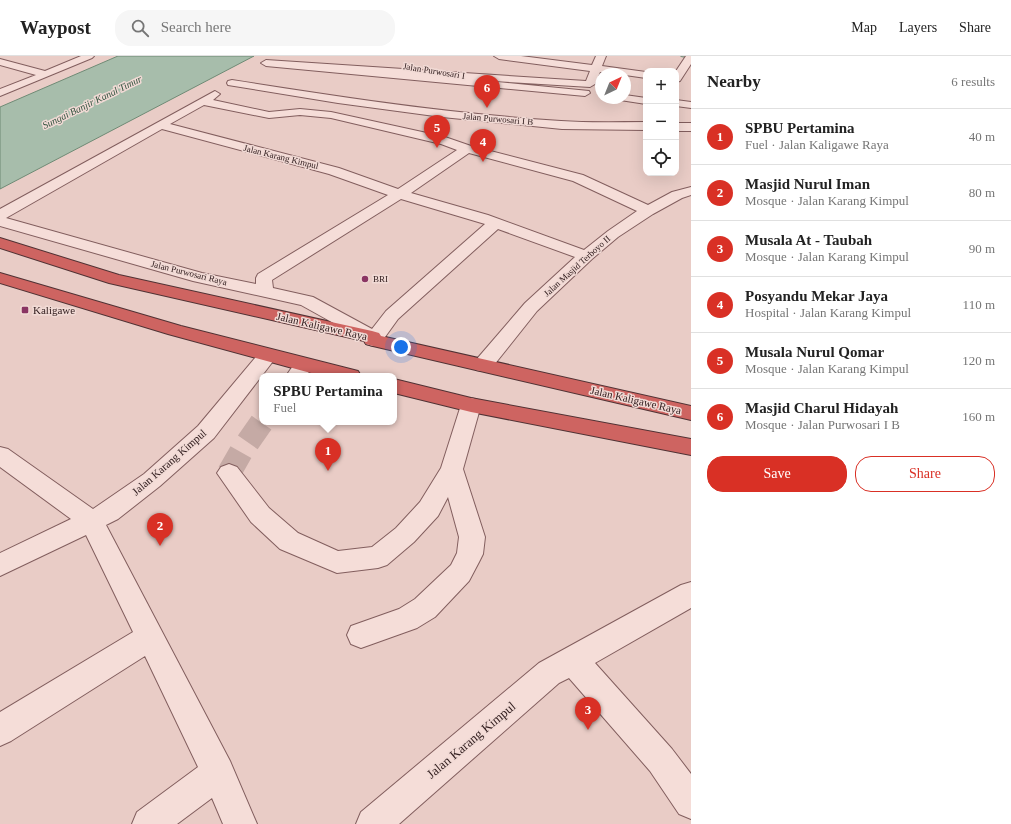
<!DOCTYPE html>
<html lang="en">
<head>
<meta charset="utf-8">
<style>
	:root { --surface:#fff; --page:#f6f6f6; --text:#222; --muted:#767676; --line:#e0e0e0; --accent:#d93025 }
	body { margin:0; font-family:"Times New Roman",serif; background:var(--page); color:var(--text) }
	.controls { position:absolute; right:12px; top:12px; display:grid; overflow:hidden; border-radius:8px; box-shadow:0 4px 16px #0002 }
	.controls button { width:36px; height:36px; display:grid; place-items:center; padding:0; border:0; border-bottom:1px solid var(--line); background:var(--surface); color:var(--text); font:20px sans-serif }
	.compass { position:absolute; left:595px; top:12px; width:36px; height:36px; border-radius:50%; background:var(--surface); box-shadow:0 4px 16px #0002; rotate:43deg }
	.you { position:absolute; left:401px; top:291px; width:14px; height:14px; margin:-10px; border:3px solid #fff; border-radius:50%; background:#1a73e8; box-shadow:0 0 0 6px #1a73e833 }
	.badge { display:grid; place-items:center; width:26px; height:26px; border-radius:50%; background:var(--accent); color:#fff; font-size:13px; font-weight:700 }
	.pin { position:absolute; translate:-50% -33px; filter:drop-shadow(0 1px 2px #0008) }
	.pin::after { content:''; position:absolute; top:21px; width:14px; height:12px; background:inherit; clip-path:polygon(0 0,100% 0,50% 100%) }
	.popup { position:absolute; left:259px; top:317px; width:138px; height:52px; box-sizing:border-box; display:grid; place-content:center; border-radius:8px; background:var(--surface); filter:drop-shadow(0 1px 3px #0005); font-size:13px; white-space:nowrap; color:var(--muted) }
	.popup b { font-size:15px; color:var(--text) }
	.popup::after { content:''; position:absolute; left:50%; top:100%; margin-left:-8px; border:8px solid transparent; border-top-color:var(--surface) }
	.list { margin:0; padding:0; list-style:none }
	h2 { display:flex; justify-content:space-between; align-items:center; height:52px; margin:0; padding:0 16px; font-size:17px }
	h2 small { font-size:13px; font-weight:400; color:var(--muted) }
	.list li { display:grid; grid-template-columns:26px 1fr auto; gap:12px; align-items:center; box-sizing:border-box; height:56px; padding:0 16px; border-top:1px solid var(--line) }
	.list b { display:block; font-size:15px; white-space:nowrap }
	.list p { margin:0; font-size:13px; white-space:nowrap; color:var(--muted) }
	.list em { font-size:13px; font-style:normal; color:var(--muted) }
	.actions { display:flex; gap:8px; padding:12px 16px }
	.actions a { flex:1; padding:9px 0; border:1px solid var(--accent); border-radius:16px; text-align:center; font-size:14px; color:var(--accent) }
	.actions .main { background:var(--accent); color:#fff }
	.icon { flex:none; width:22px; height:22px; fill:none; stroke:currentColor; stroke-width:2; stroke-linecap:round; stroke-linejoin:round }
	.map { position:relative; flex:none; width:691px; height:768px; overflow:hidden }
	header { display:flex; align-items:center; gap:24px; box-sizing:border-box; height:56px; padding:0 20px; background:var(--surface); border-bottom:1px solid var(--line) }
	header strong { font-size:19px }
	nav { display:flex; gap:22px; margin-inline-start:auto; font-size:14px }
	.search { width:280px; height:36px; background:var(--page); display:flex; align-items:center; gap:10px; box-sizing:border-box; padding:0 14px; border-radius:16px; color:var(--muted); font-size:15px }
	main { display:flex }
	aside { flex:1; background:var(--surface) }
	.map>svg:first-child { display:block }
	.water { fill:#a7bdab; stroke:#6f8a75 }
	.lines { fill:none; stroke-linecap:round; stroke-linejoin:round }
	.stream { fill:#6f8a75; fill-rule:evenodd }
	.minor-tunnel { stroke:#c5aaa5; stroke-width:24; stroke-dasharray:24 12; stroke-linecap:butt }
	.minor-casing { stroke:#825e5e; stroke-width:2 }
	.highway-casing { stroke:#503234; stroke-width:2 }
	.minor { fill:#f5ddd8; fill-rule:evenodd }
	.highway { fill:#ce6461; fill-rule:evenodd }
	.poi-dot { fill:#8a3563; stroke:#f1dad5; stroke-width:1.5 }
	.labels { text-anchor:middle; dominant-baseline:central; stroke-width:3; stroke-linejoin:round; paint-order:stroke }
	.far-street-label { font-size:9px; fill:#342021; stroke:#f1dad5 }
	.far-poi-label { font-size:9px; fill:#342021; stroke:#f1dad5; text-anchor:start }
	.far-water-label { font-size:10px; font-style:italic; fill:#31523e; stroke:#f1dad5 }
	.poi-label { font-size:11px; fill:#342021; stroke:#f1dad5; text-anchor:start }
	.street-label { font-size:11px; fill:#342021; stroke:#f1dad5 }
	.near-street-label { font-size:13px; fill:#342021; stroke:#f1dad5 }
</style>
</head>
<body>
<header>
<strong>Waypost</strong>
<div class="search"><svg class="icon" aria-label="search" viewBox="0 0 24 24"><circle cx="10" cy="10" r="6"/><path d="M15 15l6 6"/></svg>Search here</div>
<nav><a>Map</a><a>Layers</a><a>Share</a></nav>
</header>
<main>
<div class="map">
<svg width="691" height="768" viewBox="0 0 691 768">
	<rect width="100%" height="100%" fill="#e9ccc6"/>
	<!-- water -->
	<path class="water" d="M118,0h136l-254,133v-82z"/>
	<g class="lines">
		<!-- stream -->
		<path class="stream" d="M680,0l11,1v2l-10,-2z"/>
		<!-- minor-tunnel -->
		<path class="minor-tunnel" d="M229,417l12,-21 21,-30"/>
		<defs>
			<path id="minor" d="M81,0h13l-2,2 -92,38v-7l36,-14 -36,-10v-6l45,12z
				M494,0h27l71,9 4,-9h10l-4,10 44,6v6l-21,-3v-1l-25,-2 -5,12 -5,3 -112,-7 111,11 1,2 -5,3 -319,-30 -5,-3 5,-3 320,21 4,-10 -91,-12z
				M686,0h5v8l-11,17 -4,1v-11z
				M232,24c109,17 218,34 329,41 28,2 57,1 85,1v8l-84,-1 -120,-12 -104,-14 -110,-18 -1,-2 1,-2z
				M215,35l5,3 -7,6 56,12 31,-3 31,3 114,25 26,9 112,29 65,30 24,-13 19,-5v8l-9,3 -29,16 -35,23 -26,22 -55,52 -47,59 -7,1 -7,-1 -3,-5 3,-5 49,-57 50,-46 -77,-28 -100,90 -18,25 -7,2 -7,-2 -2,-4 -63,-35 -108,-24 -193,-55v-17zM204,49l65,13 31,-3 31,3 110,26 16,6 -59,39 -59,-21 -169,-44zM162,73l167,45 59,21 -130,79 -2,4v6l-54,-11 -196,-55zM469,97l104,28 64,30 -29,20 -24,19 -96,-35 -77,-22zM401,143l84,25 -99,87 -14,18 -59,-32 -40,-9 -1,-8z
				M625,39l21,3v6l-26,-4 -1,-2h6z
				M676,44l15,2v6l-15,-2z
				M676,67h15v8h-15z
				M267,294l7,2 3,4 -63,82 -54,48 -42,33 -12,6 124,236 27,63h-34l-11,-26 -35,26h-45l5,-12 61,-45 -53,-111 -134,85 -11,5v-34l133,-80 -47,-97 -86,41v-23l71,-34 -71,-52v-20l8,2 85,60 51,-35 54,-48 62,-74z
				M304,303l7,1 3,5 -8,11h-20l11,-16z
				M471,342l7,2 3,5 -18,64 22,68 -2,17 -4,8 -10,19 -34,36 -18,11 -56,20 -10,-4 -4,-9 4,-9 48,-17 16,-10 36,-34 6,-12 2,-16 -11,-40 -10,19 -24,26 -27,23 -9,3 -41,5 -57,-24 -29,-27 -34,-49 4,-6 8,-3 8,3 32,41 29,25 40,18 34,-4 24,-19 24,-26 21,-34 20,-63 3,-5z
				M691,526v26l-96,55 77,86 19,25v45l-12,-5 -29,-43 -81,-93 -10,5 -160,141h-43l5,-12 178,-149 142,-78z"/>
			<path id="highway" d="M0,182l119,37 253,56 7,2 2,3 310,70v14l-318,-74 -7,-2 -2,-3 -255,-58 -109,-35z
				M0,217l181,53 177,45 3,5h-37l-17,-4 -139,-38 -168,-51z
				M394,323l77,19 220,41v16l-220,-43 -77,-19z"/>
		</defs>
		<!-- minor casing -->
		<use href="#minor" class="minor-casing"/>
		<!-- highway casing -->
		<use href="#highway" class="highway-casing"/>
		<!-- minor -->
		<use href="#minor" class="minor"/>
		<!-- highway -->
		<use href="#highway" class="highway"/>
	</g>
	<!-- markers -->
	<g class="poi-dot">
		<circle cx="365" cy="223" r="4"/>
		<rect x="21" y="250" width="8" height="8" rx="2"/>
	</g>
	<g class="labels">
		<!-- far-street labels -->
		<g class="far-street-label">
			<text transform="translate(434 15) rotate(9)">Jalan Purwosari I</text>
			<text transform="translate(498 63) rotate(5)">Jalan Purwosari I B</text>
			<text transform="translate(281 101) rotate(14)">Jalan Karang Kimpul</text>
			<text transform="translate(577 210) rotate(-42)">Jalan Masjid Terboyo II</text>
			<text transform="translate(189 217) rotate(14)">Jalan Purwosari Raya</text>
		</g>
		<!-- far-poi labels -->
		<g class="far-poi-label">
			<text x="373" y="223">BRI</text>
		</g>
		<!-- far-water labels -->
		<g class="far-water-label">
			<text transform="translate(92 46) rotate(-26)">Sungai Banjir Kanal Timur</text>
		</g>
		<!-- poi labels -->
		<g class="poi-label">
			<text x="33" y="254">Kaligawe</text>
		</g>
		<!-- street labels -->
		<g class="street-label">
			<text transform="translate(322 270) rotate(13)">Jalan Kaligawe Raya</text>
			<text transform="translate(636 344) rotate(13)">Jalan Kaligawe Raya</text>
			<text transform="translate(169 406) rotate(-41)">Jalan Karang Kimpul</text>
		</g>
		<!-- near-street labels -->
		<g class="near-street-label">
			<text transform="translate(471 684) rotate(-40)">Jalan Karang Kimpul</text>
		</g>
	</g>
</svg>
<div class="controls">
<button>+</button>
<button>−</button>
<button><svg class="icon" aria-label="locate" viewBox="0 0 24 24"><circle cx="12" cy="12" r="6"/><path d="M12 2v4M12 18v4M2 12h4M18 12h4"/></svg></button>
</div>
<svg class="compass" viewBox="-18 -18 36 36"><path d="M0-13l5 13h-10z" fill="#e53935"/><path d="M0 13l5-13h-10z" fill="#767676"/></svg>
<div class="you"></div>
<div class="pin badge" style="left:328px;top:415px">1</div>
<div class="popup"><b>SPBU Pertamina</b>Fuel</div>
<div class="pin badge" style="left:160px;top:490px">2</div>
<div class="pin badge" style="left:588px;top:674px">3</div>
<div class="pin badge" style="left:483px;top:106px">4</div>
<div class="pin badge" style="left:437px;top:92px">5</div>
<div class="pin badge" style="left:487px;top:52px">6</div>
</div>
<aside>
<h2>Nearby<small>6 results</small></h2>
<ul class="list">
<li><span class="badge">1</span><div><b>SPBU Pertamina</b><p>Fuel · Jalan Kaligawe Raya</p></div><em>40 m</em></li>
<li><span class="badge">2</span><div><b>Masjid Nurul Iman</b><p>Mosque · Jalan Karang Kimpul</p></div><em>80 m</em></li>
<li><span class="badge">3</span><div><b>Musala At - Taubah</b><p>Mosque · Jalan Karang Kimpul</p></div><em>90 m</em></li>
<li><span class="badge">4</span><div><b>Posyandu Mekar Jaya</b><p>Hospital · Jalan Karang Kimpul</p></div><em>110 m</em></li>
<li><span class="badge">5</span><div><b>Musala Nurul Qomar</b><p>Mosque · Jalan Karang Kimpul</p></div><em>120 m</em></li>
<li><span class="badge">6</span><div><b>Masjid Charul Hidayah</b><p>Mosque · Jalan Purwosari I B</p></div><em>160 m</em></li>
</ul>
<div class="actions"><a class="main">Save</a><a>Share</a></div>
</aside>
</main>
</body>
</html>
